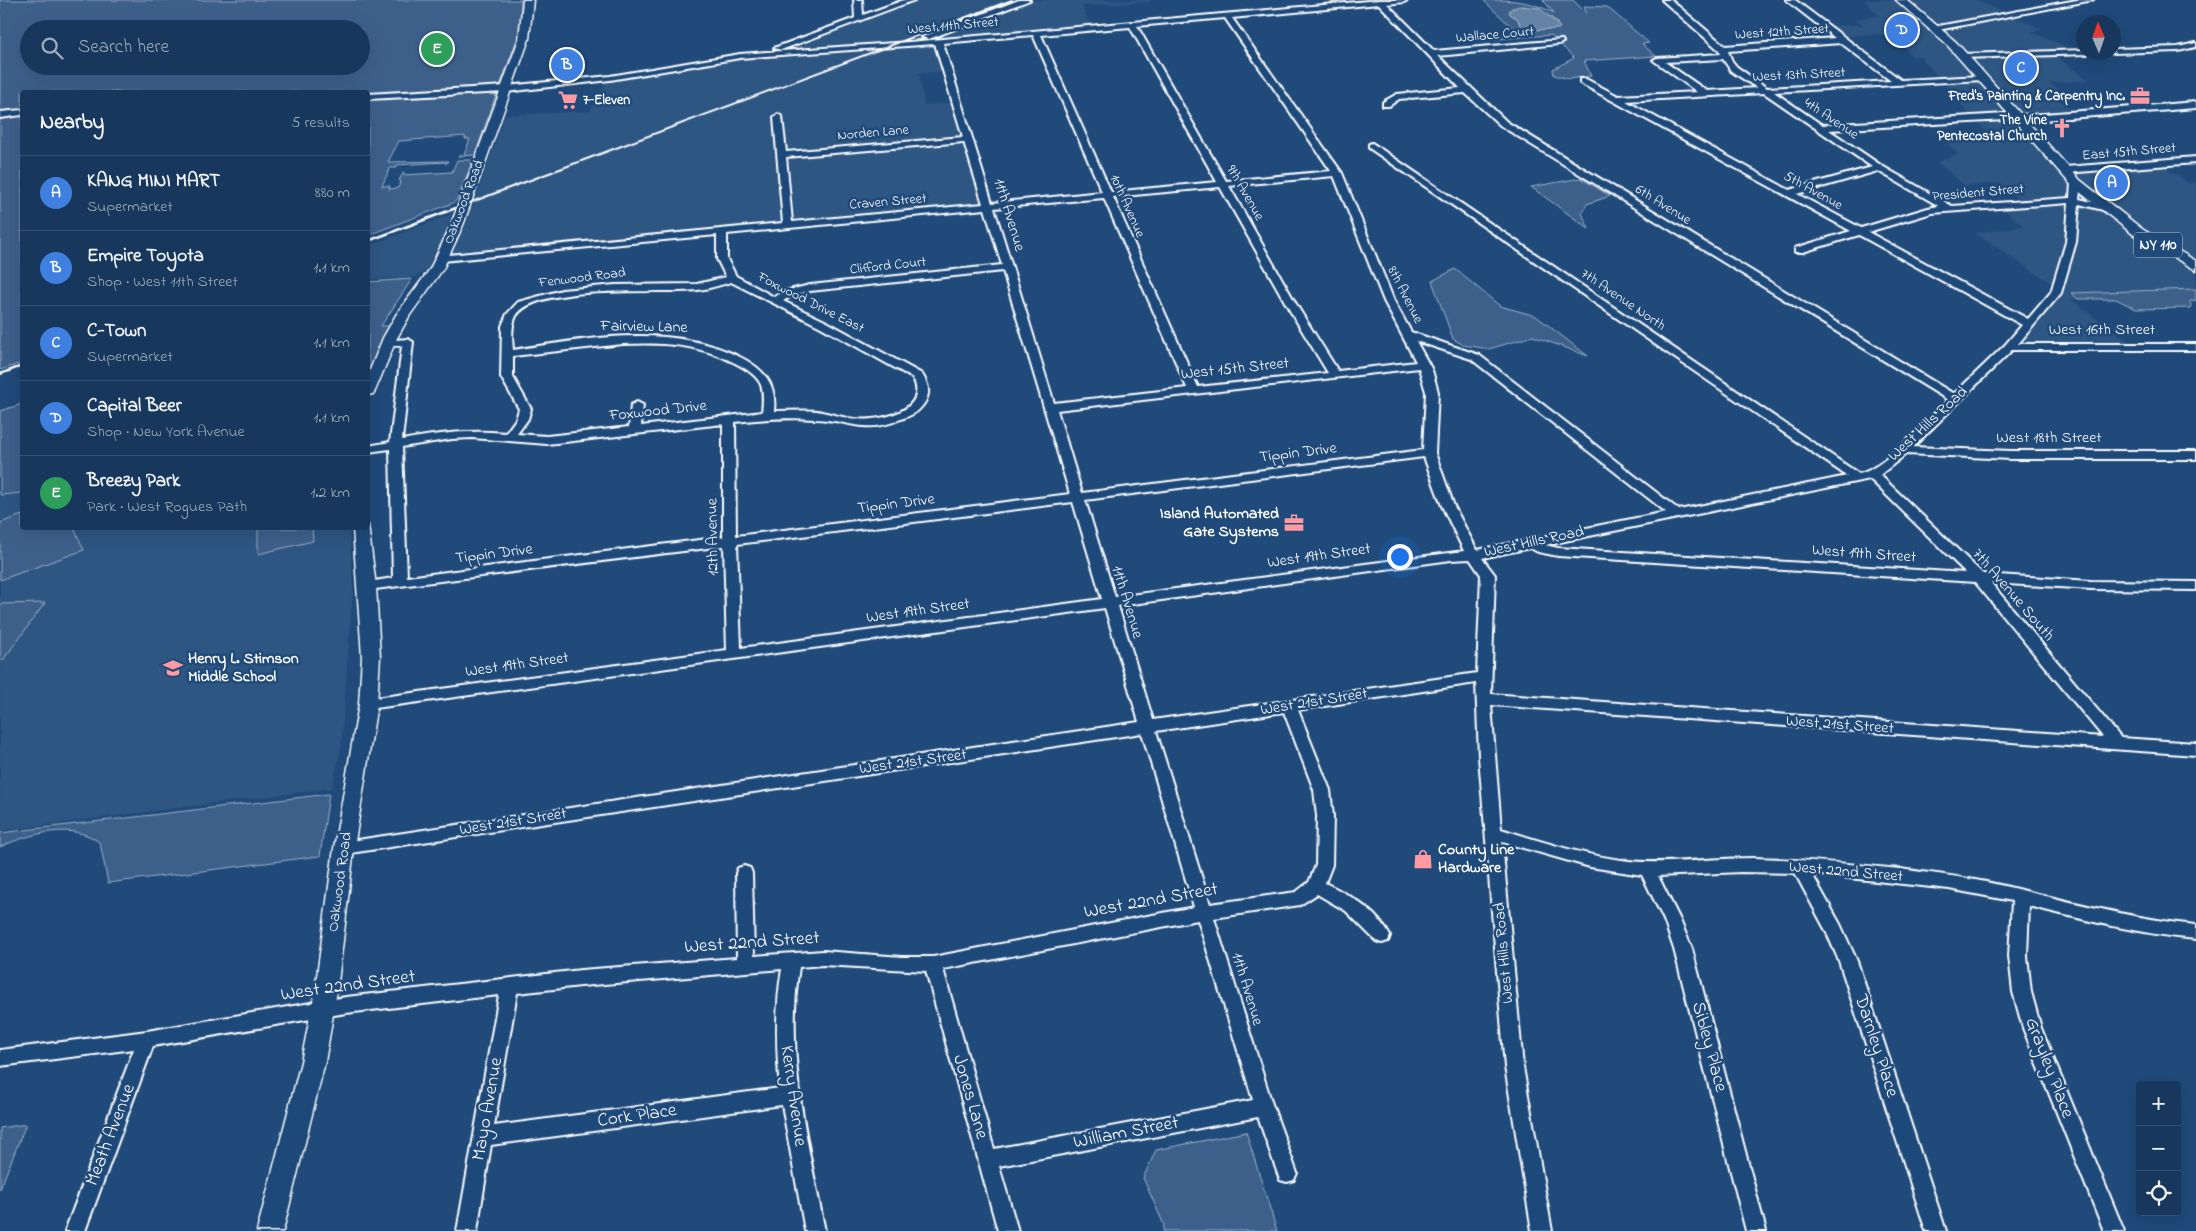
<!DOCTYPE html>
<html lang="en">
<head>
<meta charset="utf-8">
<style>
	:root { --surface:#17385c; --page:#203f62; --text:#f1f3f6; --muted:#9eacbb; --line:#365272; --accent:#ff9aa2 }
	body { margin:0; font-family:"Indie Flower",sans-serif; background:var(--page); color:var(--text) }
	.controls { position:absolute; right:15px; bottom:15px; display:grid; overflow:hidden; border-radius:5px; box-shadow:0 5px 20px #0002 }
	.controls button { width:45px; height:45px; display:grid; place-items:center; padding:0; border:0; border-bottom:1px solid var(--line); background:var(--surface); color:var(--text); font:25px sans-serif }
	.compass { position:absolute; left:2076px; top:15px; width:45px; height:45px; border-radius:50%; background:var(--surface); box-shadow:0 5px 20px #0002; rotate:358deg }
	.you { position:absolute; left:1399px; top:556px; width:18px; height:18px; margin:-12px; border:4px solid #fff; border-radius:50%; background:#1a73e8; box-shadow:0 0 0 8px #1a73e833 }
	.badge { display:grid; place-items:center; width:32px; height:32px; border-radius:50%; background:var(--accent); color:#fff; font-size:16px; font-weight:700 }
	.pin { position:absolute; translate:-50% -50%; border:2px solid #fff; box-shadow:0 1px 5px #0006 }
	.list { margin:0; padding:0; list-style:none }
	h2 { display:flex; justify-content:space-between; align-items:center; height:65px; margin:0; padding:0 20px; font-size:21px }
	h2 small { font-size:16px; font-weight:400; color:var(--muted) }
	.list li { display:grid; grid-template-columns:32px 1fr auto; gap:15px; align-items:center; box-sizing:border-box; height:75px; padding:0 20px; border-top:1px solid var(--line) }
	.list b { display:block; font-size:19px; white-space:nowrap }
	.list p { margin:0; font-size:16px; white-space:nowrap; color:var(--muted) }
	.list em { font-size:16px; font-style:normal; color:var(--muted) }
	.icon { flex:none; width:28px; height:28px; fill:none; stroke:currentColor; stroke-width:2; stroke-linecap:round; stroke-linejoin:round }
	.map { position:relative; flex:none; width:2196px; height:1231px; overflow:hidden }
	.search { position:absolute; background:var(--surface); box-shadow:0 5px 20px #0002; left:20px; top:20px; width:350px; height:55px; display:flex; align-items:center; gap:12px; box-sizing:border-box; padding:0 18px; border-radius:28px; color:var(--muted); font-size:19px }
	.panel { position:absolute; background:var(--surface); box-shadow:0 5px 20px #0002; left:20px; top:90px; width:350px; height:440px; border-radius:5px }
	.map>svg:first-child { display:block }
	.built { fill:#2e5683 }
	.green { fill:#3c618b; stroke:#9eb0c5; fill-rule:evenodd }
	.water { fill:#6583a4; stroke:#a3b5c8 }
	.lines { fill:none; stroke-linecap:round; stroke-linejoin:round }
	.minor-casing { stroke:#fff; stroke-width:4 }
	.major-casing { stroke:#fff; stroke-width:3 }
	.minor { fill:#1f4a7a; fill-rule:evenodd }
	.major { fill:#1f4a7a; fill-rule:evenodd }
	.rail-far1 { stroke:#fff; stroke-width:2 }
	.rail { stroke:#fff; stroke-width:2.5 }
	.labels { text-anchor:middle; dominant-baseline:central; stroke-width:5; stroke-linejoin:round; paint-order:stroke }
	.far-street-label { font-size:14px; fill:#fff; stroke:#1f4a7a }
	.far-poi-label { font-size:14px; font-weight:bold; fill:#fff; stroke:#1f4a7a; text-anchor:end }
	.shield { fill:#1f4a7a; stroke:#bcc9d7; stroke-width:1 }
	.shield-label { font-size:15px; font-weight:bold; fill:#fff }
	.street-label { font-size:16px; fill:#fff; stroke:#1f4a7a }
	.poi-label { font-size:16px; font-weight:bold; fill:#fff; stroke:#1f4a7a; text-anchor:start }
	.near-street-label { font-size:19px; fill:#fff; stroke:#1f4a7a }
</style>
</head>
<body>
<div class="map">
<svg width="2196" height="1231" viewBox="0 0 2196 1231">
	<rect width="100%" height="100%" fill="#1f4a7a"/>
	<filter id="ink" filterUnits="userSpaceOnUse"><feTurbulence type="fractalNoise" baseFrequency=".02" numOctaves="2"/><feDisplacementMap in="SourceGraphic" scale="10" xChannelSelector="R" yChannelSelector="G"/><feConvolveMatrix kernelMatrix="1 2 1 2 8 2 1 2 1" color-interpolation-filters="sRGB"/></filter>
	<g filter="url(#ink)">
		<!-- built -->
		<path class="built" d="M915,0h235l1,2 -69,4 8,20 -158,14 10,32 -23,1 5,32 27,-2 31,102 -521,49 -46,23 -47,3v-34l105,-40 32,-91 85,-4 17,-30 151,-25z
			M1864,0h112l66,29 -11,3 46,19 -26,2 38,27 -39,3 22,15 -15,1 20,14 -62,3 47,54 94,-8 33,21h7v106l-124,4 6,6h-8l63,46h-120l47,-56 -86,-56 49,-7 -23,-21 23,-2 -23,-20 -35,3 -28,-24 21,-8 -11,-11 45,-6 -25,-25 -10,-13 4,-1 -16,-13 -25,-29h-7l-19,-19 -17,-3 -34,2 -12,-10 32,-1 -8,-6 25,-3z
			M22,493v35h327l4,61 -12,158 -9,41 -332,43v-336z"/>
		<!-- green -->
		<path class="green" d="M0,0h521l-1,31 -21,57 -131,6v-2h-346v20l-22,1zM29,29h332v37h-332z
			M1483,0c28,0 46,0 71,13l-11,-13h30l13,13 -2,-7 23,1 42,36 -7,1 14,12 -72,5 7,15 -22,3 -15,-4 -1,-6 21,-11 -23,-23 -69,5 -11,-1 47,-6zM1525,6l26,11 7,7 -39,-1 -1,-4 -8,-5 2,-6z
			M485,92l8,1 3,2 -21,60 -17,1 6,-1 6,-16h-5v-3l-66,5 -11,21 60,-1 -2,3 -1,-2 -48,3 -1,3h-6l-8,18h8l-1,3 9,-1 3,-7 -2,-1 5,-8v3l48,-3 5,-12h16l-16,40 -4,3 -85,32v-137z
			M22,115v248l-22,7v-254z
			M1581,178l29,18 -23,8 -5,9 7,16 -58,-42z
			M1455,269l45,37 36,10 52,40 -55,-20 -44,13 -25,-4 -11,-6 -21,-58z
			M412,279l-31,47h9l-22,50v-94z
			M2196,289v11l-6,1 1,7 -55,1 -20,-10h-38l-7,-6z
			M22,404v89l-22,2v-84z
			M22,515v13h52l10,22 -84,30v-57z
			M258,528h54l1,13 -55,13z
			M45,603l-42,57h-3v-56z
			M329,794l-9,62 -212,27 -8,-40c-26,-22 -71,-9 -100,4v-14z
			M26,1124l-26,65v-61z
			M1246,1132l31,99h-114l1,-6 -21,-47 13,-28z"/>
		<!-- water -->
		<path class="water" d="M1519,6l21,2 20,19 -1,2 -27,1 -11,-2 -3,-9 -8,-5 -1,-4z"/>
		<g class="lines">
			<defs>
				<path id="minor" d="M854,0h8l1,15 41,-15h11l-134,50 -7,-2 81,-30z
					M1019,0h11l-101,39 -7,-2z
					M1379,0h29l-4,2 -17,2 47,47 128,-11 1,2 -4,2 -121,12 69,66 447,272 51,-49 17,-20 -163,-90 -56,17h-8v-4l56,-17 -271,-148v-4h6l32,17 79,-4 -44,-32 4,-2 64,-4 -2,-4 -57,-50h9l54,46 110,-8 -49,-38h9l106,80 81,-4 4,2 -4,2 -208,12 48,33 183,-11 26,1 165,-13v6l-165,13 -26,-1 -176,10 53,36 70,40 118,-8 1,-15 5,-3 5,3 -2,16 27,6 2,2 -5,3 -24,-6 -3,38 -15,51 -43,51h178v6h-184l-99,97 98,4h185v8h-185l-105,-5 -26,21 103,99 108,7 105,1v8l-105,-1 -100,-6 130,155 75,5v12l-705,-50 10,124c42,13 84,27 128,32 41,4 83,-3 124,-3 49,1 98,6 147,11 29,4 57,7 86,13 70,15 138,36 210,43v14c-57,-5 -112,-19 -167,-33l-2,50 4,36 10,36 83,203h-20l-81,-203 -10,-36 -4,-36 3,-55 -63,-12 -137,-15 28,50 17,37 89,270h-20l-87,-270 -13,-30 -31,-58 -54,-1 -83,4 22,44 12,29 74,282h-20l-72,-282 -10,-29 -22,-45 -52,-8 -88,-25 21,225 29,164h-20l-27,-164 -26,-310 -3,-74 -178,27 32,80 3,26 -1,49 -7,18c24,11 53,29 65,53l-2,5 -6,2 -6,-2 -30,-30 -29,-17 -17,11 -86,13 59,189 24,66 -3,7 -7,2 -7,-2 -22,-63 -259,49 19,65h-20l-72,-260 -103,-6 -24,2c-14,89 9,177 26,264h-20l-23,-126 -291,40 -14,86h-20l42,-236 -153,18 -193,33 -68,185h-20l69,-182 -134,17v-16l147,-19 199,-34 235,-27 156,-12 -1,-85 2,-5 6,-2 6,2 2,5 2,83 69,-5 79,6h31l261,-50 -52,-174 -798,121 -6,-1 -2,-5 2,-5 6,-1 795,-120 -34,-114 -737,101 -5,-1 -2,-4 2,-4 5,-1 359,-49 -3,-104 -357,44 -5,-1 -2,-3 2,-3 31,-5 -3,-129 -22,3v-6l22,-4 12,-96 -19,-1 -1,-2 1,-2 25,-2 5,3 -11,98c39,-7 64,-10 104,-7l10,-14 3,-10 -18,-32 1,-51 5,-12 11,-12 44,-12 53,-5 82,-1 29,-7 -9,-18v-24l-275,26 -4,-1v-4l345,-33 -9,-106 4,-3 4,3 4,35 177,-15 -28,-93 -195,14 -130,22 -104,12 -138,7v-5l138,-8 104,-10 130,-22 169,-12zM1379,4l81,84 -63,6 -14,8v4h6l10,-7 66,-6 36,33 447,274c-20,19 -64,69 -89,74l-487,-331 -3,1v4l478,328 -168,34 -200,-155 -68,-23 -17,-31 -52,-128 -110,-155zM1225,18l106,153 -105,10 -89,-155zM1130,27l87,155 -106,10 -70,-157zM1033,35l69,157 -110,11 -49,-160zM1841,43l50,38 -124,7 -30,-21 -5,-6 -4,-10zM1723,59l8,12 26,17 -50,3 -42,-29zM1764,93l108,74 -83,23 -163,-89zM964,142l19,62 -191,18 -6,-65zM1878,171l61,35 -11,2 -67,20 -64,-34zM1334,176l50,125 32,61 -78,9 -39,-62 -70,-123zM1220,187l69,122 39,64 -130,14 -85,-190zM1104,198l83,190 -133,15 -60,-195zM2069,203l-3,39 -15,50 -23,27 -160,-87 64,-19zM985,209l17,56 -192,20 -25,6 -11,6 -38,-21 -9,-17v-25zM1003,271l67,223 -334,42 -1,-114c27,-3 53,-5 80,-3 34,1 50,16 86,0 9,-3 16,-6 22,-14 8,-11 6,-20 -1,-31l-95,-52 -44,-21 10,-6 17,-4zM731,282l88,44 94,52c17,33 -34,44 -58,41 -13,-1 -25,-6 -38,-8 -14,-1 -29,0 -43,0 3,-28 -11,-43 -36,-55 -69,-34 -153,-17 -225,-6 -1,-11 -2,-24 3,-34 20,-33 145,-22 182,-26 11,-1 22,-5 33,-8zM1416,341l55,18 195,153 -189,38 -23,-44 -19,-53 3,-61 -6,-22zM623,344c42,-2 74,0 112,19 10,5 22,12 26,22 3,9 2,18 1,27l-121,14 2,-21 -6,-3 -6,3 -2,22 -82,9 -30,-2 11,-15 3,-10 -18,-32v-21zM1419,368l7,24 -3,58 -341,43 -25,-83zM723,424v113l-316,40 -5,-130 50,-8 20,-1 75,6zM1424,457l18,49 22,45 -349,46 -30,-97zM1870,479l96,94 -408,-25 -13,-3zM1073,502l29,97 -361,49 -4,-104zM1530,548l8,4 20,4 417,26 128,155 -612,-43 4,-119 -13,-17zM1470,559l11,16 -4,98 -324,47 -35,-114 333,-46zM1284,712l30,78 3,26 -1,49 -7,17 -13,10 -86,12 -54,-173zM1198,920l55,180 -259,49 -51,-180zM782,969c-7,40 -6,79 -2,119l-286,38 23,-133 64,-7z
					M2077,0h16l-160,31 -4,-2 4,-2z
					M2196,43v4l-18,4 -64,2 -3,-1h3v-3l64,-2z
					M2084,50v2l3,2 -125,4 -4,-2 4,-2z
					M22,110v5l-22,3v-6z
					M2196,157v6l-131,10 -5,-3 5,-3z"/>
				<path id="major" d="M523,0h10l-4,39 -66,186 -20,44 -33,46 -13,23 -22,53 -2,3 -5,1v-20l15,-37 13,-23 34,-46 21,-44 68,-186z
					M1896,0h11l49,42 124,138 62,49 54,32v9l-62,-35 -62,-49 -124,-140z
					M368,525l8,61 4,71 -3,47 -23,144 -17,143 -12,71 -42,169h-26l44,-169 14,-71 19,-143 25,-144 3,-47 -9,-129h15z"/>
			</defs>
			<!-- minor casing -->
			<use href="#minor" class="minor-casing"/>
			<!-- major casing -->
			<use href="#major" class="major-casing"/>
			<!-- minor -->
			<use href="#minor" class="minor"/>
			<!-- major -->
			<use href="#major" class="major"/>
			<!-- rail-far1 -->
			<path class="rail-far1" d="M461,206l551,-206"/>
			<!-- rail -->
			<path class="rail" d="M368,241l96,-36
				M0,374l22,-8"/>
		</g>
	</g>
	<!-- icons -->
	<defs>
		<symbol id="office-bare" viewBox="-9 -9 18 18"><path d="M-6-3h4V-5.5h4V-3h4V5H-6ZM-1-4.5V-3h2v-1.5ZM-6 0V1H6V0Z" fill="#ff9aa2" stroke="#1f4a7a" stroke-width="2.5" paint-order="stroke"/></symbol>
		<symbol id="supermarket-bare" viewBox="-9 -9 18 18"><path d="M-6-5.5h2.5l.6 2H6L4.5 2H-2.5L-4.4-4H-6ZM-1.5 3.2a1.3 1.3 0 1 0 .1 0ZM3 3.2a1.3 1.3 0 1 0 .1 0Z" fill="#ff9aa2" stroke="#1f4a7a" stroke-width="2.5" paint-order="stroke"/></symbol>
		<symbol id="church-bare" viewBox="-9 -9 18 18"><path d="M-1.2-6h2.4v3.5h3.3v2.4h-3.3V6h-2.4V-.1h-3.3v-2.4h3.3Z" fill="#ff9aa2" stroke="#1f4a7a" stroke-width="2.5" paint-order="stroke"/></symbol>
		<symbol id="school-bare" viewBox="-9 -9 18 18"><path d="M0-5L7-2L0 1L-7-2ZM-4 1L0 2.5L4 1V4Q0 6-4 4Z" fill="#ff9aa2" stroke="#1f4a7a" stroke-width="2.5" paint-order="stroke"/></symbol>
		<symbol id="shop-bare" viewBox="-9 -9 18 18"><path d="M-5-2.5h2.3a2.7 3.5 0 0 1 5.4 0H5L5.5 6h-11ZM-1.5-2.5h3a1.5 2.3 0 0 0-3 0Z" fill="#ff9aa2" stroke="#1f4a7a" stroke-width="2.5" paint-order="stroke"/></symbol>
	</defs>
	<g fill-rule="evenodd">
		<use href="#office-bare" x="2126" y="82" width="28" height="28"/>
		<use href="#supermarket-bare" x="554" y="86" width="28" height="28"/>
		<use href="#church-bare" x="2048" y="114" width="28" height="28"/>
		<use href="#office-bare" x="1280" y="509" width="28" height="28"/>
		<use href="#school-bare" x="159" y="654" width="28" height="28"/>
		<use href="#shop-bare" x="1409" y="845" width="28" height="28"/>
	</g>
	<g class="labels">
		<!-- far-street labels -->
		<g class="far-street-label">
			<text transform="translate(953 26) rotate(-5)">West 11th Street</text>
			<text transform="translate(1782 32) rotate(-4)">West 12th Street</text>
			<text transform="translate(1495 35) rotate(-5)">Wallace Court</text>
			<text transform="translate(1799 75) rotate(-3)">West 13th Street</text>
			<text transform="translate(1831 119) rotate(34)">4th Avenue</text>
			<text transform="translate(873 133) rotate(-5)">Norden Lane</text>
			<text transform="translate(2129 152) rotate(-5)">East 15th Street</text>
			<text transform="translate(1813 191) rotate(29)">5th Avenue</text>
			<text transform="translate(1245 193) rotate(60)">9th Avenue</text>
			<text transform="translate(1978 193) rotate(-5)">President Street</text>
			<text transform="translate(464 202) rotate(-69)">Oakwood Road</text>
			<text transform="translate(888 202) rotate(-5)">Craven Street</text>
			<text transform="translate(1663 205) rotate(32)">6th Avenue</text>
			<text transform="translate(1127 206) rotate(66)">10th Avenue</text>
			<text transform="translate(888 266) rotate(-6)">Clifford Court</text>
			<text transform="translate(582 278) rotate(-7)">Fenwood Road</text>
			<text transform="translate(1405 295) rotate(63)">8th Avenue</text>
			<text transform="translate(1623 300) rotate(34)">7th Avenue North</text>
			<text transform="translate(811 303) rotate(27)">Foxwood Drive East</text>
		</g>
		<!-- far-poi labels -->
		<g class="far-poi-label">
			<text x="2125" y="96">Fred's Painting &amp; Carpentry Inc.</text>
			<text x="583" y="100" text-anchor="start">7-Eleven</text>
			<text x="2047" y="120">The Vine<tspan x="2047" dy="16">Pentecostal Church</tspan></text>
		</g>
		<!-- shield labels -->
		<rect class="shield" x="2134" y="232.5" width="48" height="25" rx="4"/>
		<g class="shield-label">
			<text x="2158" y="245">NY 110</text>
		</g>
		<!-- street labels -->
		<g class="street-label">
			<text transform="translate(1009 215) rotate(73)">11th Avenue</text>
			<text transform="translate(644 327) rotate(1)">Fairview Lane</text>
			<text x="2102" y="330">West 16th Street</text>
			<text transform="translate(1235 369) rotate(-6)">West 15th Street</text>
			<text transform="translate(658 411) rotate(-6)">Foxwood Drive</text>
			<text transform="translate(1928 424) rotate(-43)">West Hills Road</text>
			<text x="2049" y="438">West 18th Street</text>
			<text transform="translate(1298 453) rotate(-7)">Tippin Drive</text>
			<text transform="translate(896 504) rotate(-7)">Tippin Drive</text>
			<text transform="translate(713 537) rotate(-91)">12th Avenue</text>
			<text transform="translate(1534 542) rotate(-12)">West Hills Road</text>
			<text transform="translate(494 554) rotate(-7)">Tippin Drive</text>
			<text transform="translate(1864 554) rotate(4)">West 19th Street</text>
			<text transform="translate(1319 556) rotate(-8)">West 19th Street</text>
			<text transform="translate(2013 595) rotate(49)">7th Avenue South</text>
			<text transform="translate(1127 602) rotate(73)">11th Avenue</text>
			<text transform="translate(918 611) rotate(-8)">West 19th Street</text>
			<text transform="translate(517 665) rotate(-8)">West 19th Street</text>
			<text transform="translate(1314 702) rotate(-9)">West 21st Street</text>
			<text transform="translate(1840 725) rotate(4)">West 21st Street</text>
			<text transform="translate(913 762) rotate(-8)">West 21st Street</text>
			<text transform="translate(513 822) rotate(-9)">West 21st Street</text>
			<text transform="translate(1846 872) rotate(5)">West 22nd Street</text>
			<text transform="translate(340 882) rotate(-82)">Oakwood Road</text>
			<text transform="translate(1504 953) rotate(-95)">West Hills Road</text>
			<text transform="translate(1247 989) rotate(73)">11th Avenue</text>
		</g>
		<!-- poi labels -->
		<g class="poi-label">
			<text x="1279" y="514" text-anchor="end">Island Automated<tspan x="1279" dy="18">Gate Systems</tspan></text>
			<text x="188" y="659">Henry L. Stimson<tspan x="188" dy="18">Middle School</tspan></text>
			<text x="1438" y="850">County Line<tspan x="1438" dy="18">Hardware</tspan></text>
		</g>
		<!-- near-street labels -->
		<g class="near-street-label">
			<text transform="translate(1151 901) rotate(-10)">West 22nd Street</text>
			<text transform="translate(752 943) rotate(-4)">West 22nd Street</text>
			<text transform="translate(348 986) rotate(-8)">West 22nd Street</text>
			<text transform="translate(1876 1046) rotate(72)">Darnley Place</text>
			<text transform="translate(1709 1047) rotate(75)">Sibley Place</text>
			<text transform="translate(2049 1068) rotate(69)">Grayley Place</text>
			<text transform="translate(793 1096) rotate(82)">Kerry Avenue</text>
			<text transform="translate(970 1097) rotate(74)">Jones Lane</text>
			<text transform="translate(488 1109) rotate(-80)">Mayo Avenue</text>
			<text transform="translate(637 1116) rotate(-8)">Cork Place</text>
			<text transform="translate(1126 1133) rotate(-11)">William Street</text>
			<text transform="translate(111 1135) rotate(-69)">Meath Avenue</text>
		</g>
	</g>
</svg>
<div class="controls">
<button>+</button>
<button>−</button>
<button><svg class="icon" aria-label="locate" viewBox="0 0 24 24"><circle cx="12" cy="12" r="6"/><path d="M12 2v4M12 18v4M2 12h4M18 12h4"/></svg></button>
</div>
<svg class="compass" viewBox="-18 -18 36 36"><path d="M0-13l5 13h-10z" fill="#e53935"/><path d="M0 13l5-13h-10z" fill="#9eacbb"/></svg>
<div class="you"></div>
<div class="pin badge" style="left:2112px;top:183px;background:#3f7fe0">A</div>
<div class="pin badge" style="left:567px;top:65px;background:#3f7fe0">B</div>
<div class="pin badge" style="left:2021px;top:68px;background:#3f7fe0">C</div>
<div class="pin badge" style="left:1902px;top:30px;background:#3f7fe0">D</div>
<div class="pin badge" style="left:437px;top:49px;background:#2e9e5b">E</div>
<div class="search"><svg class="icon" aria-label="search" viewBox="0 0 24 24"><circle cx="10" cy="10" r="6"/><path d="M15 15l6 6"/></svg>Search here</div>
<section class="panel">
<h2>Nearby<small>5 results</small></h2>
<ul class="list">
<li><span class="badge" style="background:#3f7fe0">A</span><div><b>KANG MINI MART</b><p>Supermarket</p></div><em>880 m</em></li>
<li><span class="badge" style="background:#3f7fe0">B</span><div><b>Empire Toyota</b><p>Shop · West 11th Street</p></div><em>1.1 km</em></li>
<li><span class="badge" style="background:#3f7fe0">C</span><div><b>C-Town</b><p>Supermarket</p></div><em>1.1 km</em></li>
<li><span class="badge" style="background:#3f7fe0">D</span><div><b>Capital Beer</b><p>Shop · New York Avenue</p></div><em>1.1 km</em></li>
<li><span class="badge" style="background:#2e9e5b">E</span><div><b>Breezy Park</b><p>Park · West Rogues Path</p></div><em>1.2 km</em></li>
</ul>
</section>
</div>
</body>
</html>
